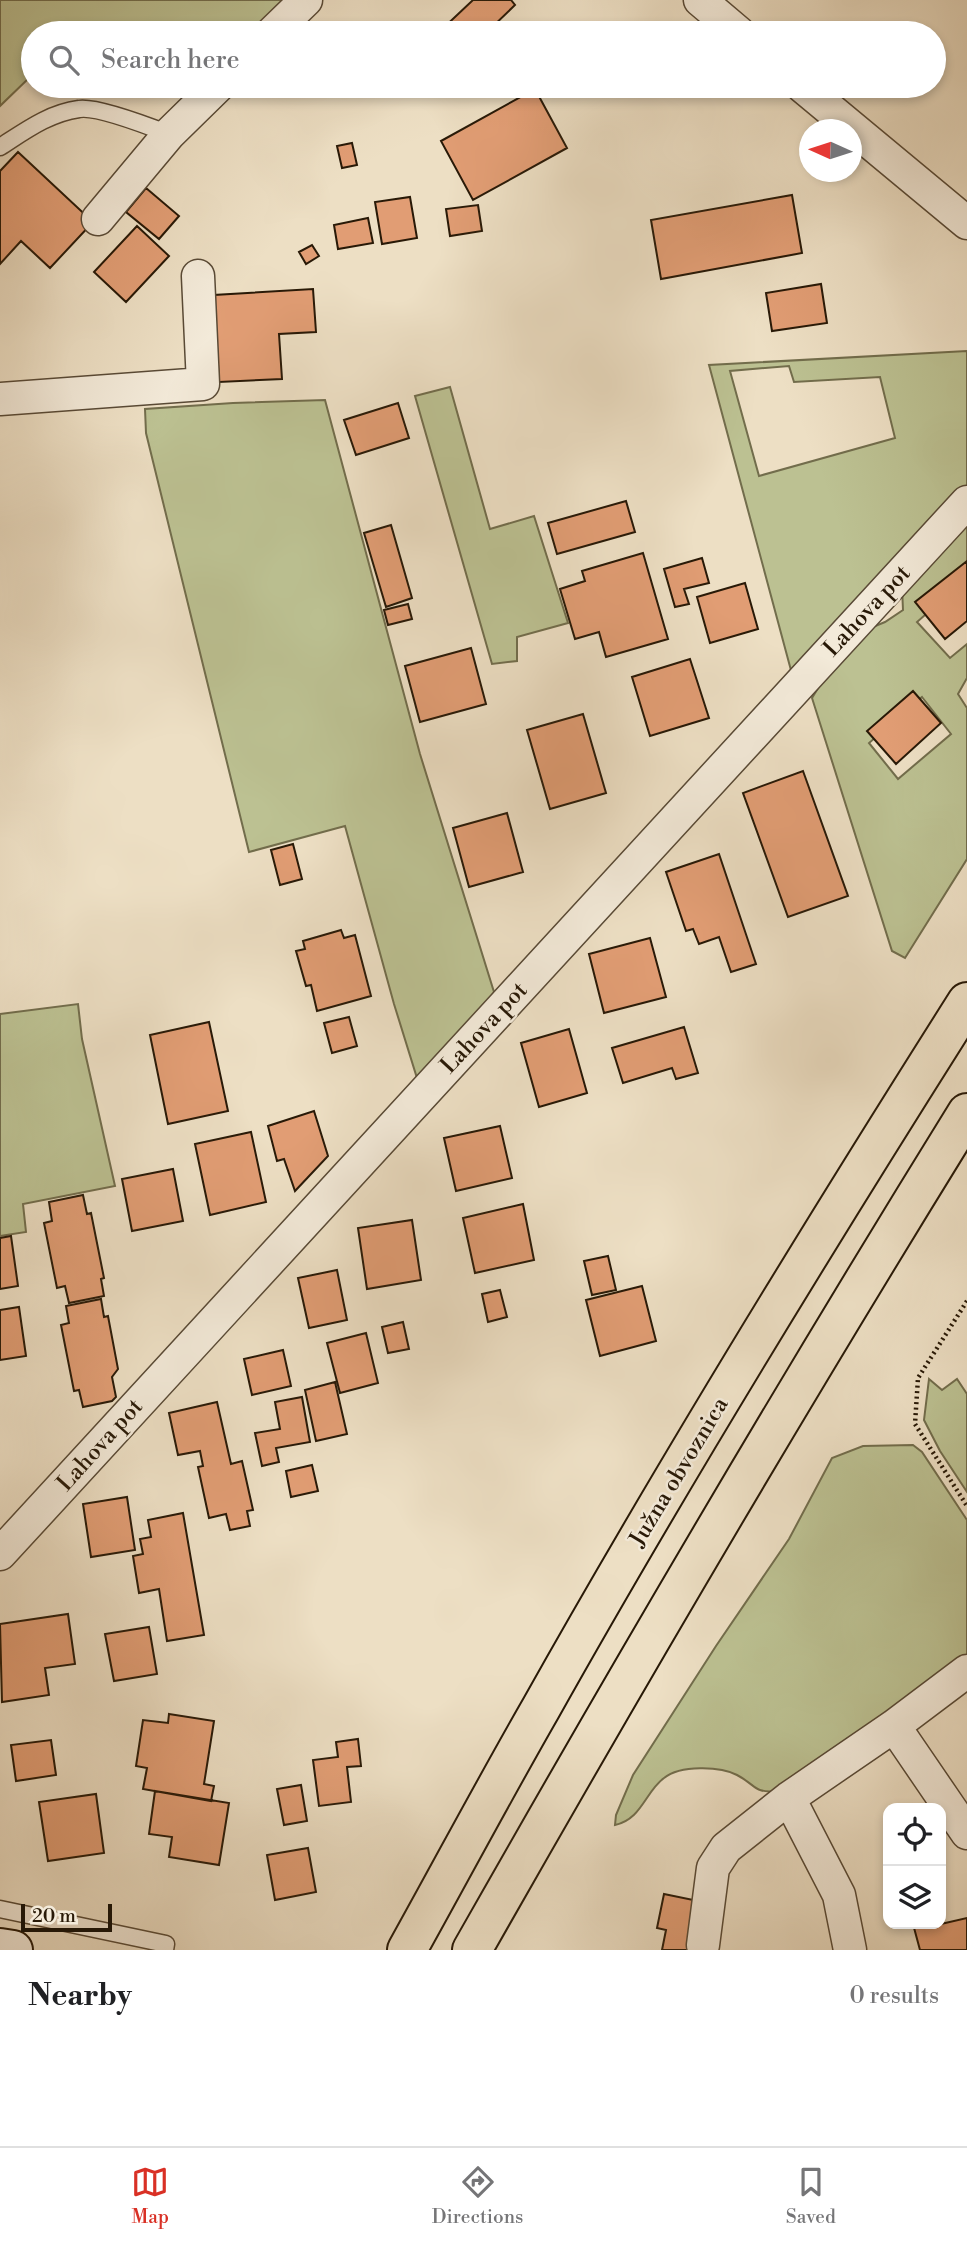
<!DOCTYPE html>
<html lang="en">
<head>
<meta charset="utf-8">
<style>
	:root { --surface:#fff; --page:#f6f6f6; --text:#202124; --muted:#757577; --line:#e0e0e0; --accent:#d93025 }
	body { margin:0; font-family:"Libre Bodoni",serif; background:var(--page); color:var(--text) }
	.controls { position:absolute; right:21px; bottom:21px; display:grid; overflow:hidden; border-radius:14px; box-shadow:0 4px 10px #0003 }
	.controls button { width:63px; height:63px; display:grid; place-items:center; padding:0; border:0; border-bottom:2px solid var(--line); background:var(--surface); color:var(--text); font:35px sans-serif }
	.compass { position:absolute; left:799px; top:119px; width:63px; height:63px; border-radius:50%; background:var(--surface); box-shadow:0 4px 10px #0003; rotate:273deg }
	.scale { position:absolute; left:21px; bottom:18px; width:91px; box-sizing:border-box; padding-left:7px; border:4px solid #281907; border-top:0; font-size:19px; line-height:24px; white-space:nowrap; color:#281907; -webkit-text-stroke:5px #f3ead9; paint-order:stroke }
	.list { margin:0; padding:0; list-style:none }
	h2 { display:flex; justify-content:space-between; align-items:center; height:91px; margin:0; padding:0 28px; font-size:30px }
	h2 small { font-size:23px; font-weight:400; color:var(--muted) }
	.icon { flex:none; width:38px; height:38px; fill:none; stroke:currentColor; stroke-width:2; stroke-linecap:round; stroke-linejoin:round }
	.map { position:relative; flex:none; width:967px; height:1950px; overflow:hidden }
	.search { position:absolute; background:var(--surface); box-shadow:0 4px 10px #0003; left:21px; right:21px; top:21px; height:77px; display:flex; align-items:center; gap:18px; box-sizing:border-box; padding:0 24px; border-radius:38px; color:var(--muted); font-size:26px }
	.sheet { height:196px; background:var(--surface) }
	nav { display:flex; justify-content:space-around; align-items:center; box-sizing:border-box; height:98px; border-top:2px solid var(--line); background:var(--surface); font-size:19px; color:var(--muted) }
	nav a { display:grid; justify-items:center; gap:4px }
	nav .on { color:var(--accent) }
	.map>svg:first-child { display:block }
	.green { fill:#bcc192; stroke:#726d4c; stroke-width:2; fill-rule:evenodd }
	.building { fill:#e19d74; stroke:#281907; stroke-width:2 }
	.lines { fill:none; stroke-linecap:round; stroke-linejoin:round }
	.service-casing { stroke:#594a36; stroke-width:19 }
	.minor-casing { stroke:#594a36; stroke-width:35 }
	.secondary-casing { stroke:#281907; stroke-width:42 }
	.motorway-casing { stroke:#281907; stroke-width:42 }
	.path { stroke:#281907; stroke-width:4.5; stroke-dasharray:2 3.5; stroke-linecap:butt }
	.service { stroke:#f3ead9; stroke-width:16 }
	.minor { stroke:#f3ead9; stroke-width:32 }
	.secondary { stroke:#f3ead9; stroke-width:38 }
	.motorway { stroke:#eddfc4; stroke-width:38 }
	.labels { text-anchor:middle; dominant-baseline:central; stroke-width:5; stroke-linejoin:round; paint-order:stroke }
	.street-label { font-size:23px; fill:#281907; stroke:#f3ead9 }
</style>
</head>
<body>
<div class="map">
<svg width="967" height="1950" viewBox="0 0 967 1950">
	<rect width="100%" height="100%" fill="#eddfc4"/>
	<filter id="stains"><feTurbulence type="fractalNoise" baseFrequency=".00286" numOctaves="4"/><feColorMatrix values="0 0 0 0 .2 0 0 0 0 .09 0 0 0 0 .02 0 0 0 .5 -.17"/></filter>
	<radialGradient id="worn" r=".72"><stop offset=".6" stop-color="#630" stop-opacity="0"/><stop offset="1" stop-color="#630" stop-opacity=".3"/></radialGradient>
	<!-- green -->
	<path class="green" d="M0,0h290l-32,33h-225v44h-3l-30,29z
		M967,351v137l-175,186 -83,-309zM789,366l5,16 86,-5 15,61 -136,38 -29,-105z
		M450,387l40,142 44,-13 34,107 -51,14v24l-25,3 -77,-268z
		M325,400l95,354 74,238 -6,15 -71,71 -23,-74 -49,-178 -96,26 -103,-419 -1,-24 88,-6z
		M967,518v60l-50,44 33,36 17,-14v34l-9,16 9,14v151l-62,99 -13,-7 -80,-253 16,-26 35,-41 22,-9 18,-12 -1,-23zM922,697l29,37 -53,45 -29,-36z
		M78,1004l4,35 33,147 -92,18 3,28 -26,4v-222z
		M929,1379l13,11 15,-11 10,15v98l-27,-41 -16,-31z
		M913,1445l9,7 45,68v140l-187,132c-29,0 -21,-5 -43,-17 -17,-9 -57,-10 -73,3 -19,14 -22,41 -49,47l1,-10 17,-40 83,-129 73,-107 43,-81 31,-12z"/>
	<!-- building -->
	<path class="building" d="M473,0h38l4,5 -29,28h-48z
		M535,89l32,59 -94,52 -32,-59z
		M352,143l5,22 -15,3 -5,-22z
		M18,152l75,70 -43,46 -29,-27 -21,23v-93z
		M146,188l33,28 -20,23 -33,-27z
		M792,195l10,58 -141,26 -10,-59z
		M410,197l7,41 -35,6 -7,-42z
		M478,205l4,26 -32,5 -4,-27z
		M368,218l5,25 -35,6 -4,-24z
		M137,226l32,30 -43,46 -32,-30z
		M312,245l7,11 -13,8 -7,-12z
		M821,284l6,39 -55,8 -6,-38z
		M313,289l3,43 -37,2 3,45 -63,3 -5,-87z
		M398,403l11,35 -53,17 -12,-35z
		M626,501l9,31 -78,22 -9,-31z
		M391,525l21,73 -26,9 -22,-74z
		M643,553l25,86 -62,18 -7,-25 -24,7 -15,-50 25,-8 -3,-10z
		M702,558l7,25 -25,6 5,15 -14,3 -11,-38z
		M967,561v60l-22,18 -30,-37z
		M745,583l13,46 -48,14 -13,-46z
		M408,604l4,15 -24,6 -4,-15z
		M471,648l15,56 -66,18 -15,-56z
		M690,659l19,59 -59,18 -18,-59z
		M913,691l28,32 -45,41 -29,-33z
		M583,714l23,79 -56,16 -23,-79z
		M803,771l45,125 -60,21 -45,-124z
		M507,813l16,59 -54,15 -16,-59z
		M293,844l9,35 -22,6 -9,-35z
		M719,854l37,110 -25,8 -12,-35 -20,7 -6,-15 -7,2 -20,-59z
		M341,930l3,8 11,-3 16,61 -54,15 -6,-26 -5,1 -10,-35 9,-2 -2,-8z
		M650,938l16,59 -62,16 -15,-59z
		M349,1017l8,29 -25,7 -8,-30z
		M209,1022l19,89 -60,13 -18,-89z
		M684,1027l14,46 -22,6 -4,-11 -49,15 -11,-35z
		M569,1029l18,64 -48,14 -18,-64z
		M314,1111l14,45 -33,35 -11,-32 -7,2 -9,-35z
		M500,1126l12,52 -56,13 -12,-53z
		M251,1132l15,70 -56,13 -15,-71z
		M173,1169l10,52 -51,10 -10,-52z
		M83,1195l4,19 4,-1 13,65 -3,1 3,17 -35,7 -4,-17 -8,2 -13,-65 8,-2 -3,-19z
		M523,1204l11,56 -59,13 -12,-55z
		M412,1220l9,60 -54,9 -9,-61z
		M11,1236l7,50 -18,3v-51z
		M608,1256l8,34 -24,5 -8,-34z
		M337,1270l10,50 -38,8 -11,-50z
		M642,1286l14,55 -56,15 -14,-56z
		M500,1290l7,27 -19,5 -6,-28z
		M101,1299l3,18 4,-1 10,53 -6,8 4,20 -4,4 -29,6 -4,-17 -5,1 -13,-66 8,-2 -3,-17z
		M19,1307l7,49 -26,4v-50z
		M403,1322l6,27 -21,4 -6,-26z
		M366,1333l12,50 -38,10 -13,-50z
		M283,1350l8,36 -39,9 -8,-36z
		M335,1382l12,52 -31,7 -11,-51z
		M302,1397l8,45 -34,6 3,14 -17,4 -7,-33 25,-4 -5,-27z
		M217,1402l14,62 11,-3 11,49 -6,1 3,15 -20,4 -4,-16 -17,4 -11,-51 5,-1 -3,-15 -22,4 -9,-42z
		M312,1465l6,26 -27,6 -5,-26z
		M127,1497l8,53 -44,7 -8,-53z
		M183,1513l21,122 -37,6 -8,-52 -20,4 -6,-37 10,-2 -3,-15 11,-2 -3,-17z
		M68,1614l7,50 -30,4 4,27 -47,7 -2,-78z
		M149,1627l8,47 -43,7 -9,-47z
		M169,1714l45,7 -10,63 10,2 -3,15 -68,-12 4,-21 -11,-2 7,-46 25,3z
		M358,1739l3,27 -14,1 4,35 -32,4 -6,-46 25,-3 -2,-15z
		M51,1740l5,35 -40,6 -5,-36z
		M301,1785l6,36 -23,4 -7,-36z
		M155,1791l74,12 -10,62 -50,-8 3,-20 -23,-3z
		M96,1794l8,59 -56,8 -9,-59z
		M308,1848l8,44 -41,8 -8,-45z
		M664,1894l39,8 -10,48h-31l4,-20 -9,-2z
		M967,1918v32h-47l-7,-26h28z"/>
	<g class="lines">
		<defs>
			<path id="service" d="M0,147c25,-16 49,-34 79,-38 17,-3 72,18 90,25
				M0,1909l166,35 -1,6"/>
			<path id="minor" d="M700,0l39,33
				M272,33l34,-33
				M802,86l165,137
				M98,219l71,-85 49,-48
				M0,399l203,-15 -5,-108
				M0,1554l967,-1052
				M894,1726l73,107
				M789,1798l50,97 11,55
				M703,1945l10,-77 13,-20 63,-50 105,-72 73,-55"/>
			<path id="secondary" d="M0,1948l13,2"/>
			<path id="motorway" d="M407,1950c45,-81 88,-162 134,-242 134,-239 279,-474 426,-706
				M472,1950c160,-282 324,-561 495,-837"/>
		</defs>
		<!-- service casing -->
		<use href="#service" class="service-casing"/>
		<!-- minor casing -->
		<use href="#minor" class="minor-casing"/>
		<!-- secondary casing -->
		<use href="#secondary" class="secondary-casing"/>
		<!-- motorway casing -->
		<use href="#motorway" class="motorway-casing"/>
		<!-- path -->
		<path class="path" d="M967,1301l-49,77 -3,46 52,82"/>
		<!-- service -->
		<use href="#service" class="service"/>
		<!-- minor -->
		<use href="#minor" class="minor"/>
		<!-- secondary -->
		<use href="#secondary" class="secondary"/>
		<!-- motorway -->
		<use href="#motorway" class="motorway"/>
	</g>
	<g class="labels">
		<!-- street labels -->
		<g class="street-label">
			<text transform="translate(867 611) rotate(-47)">Lahova pot</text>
			<text transform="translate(484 1028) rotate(-47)">Lahova pot</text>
			<text transform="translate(100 1445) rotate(-48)">Lahova pot</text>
			<text transform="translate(679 1472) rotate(-59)">Južna obvoznica</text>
		</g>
	</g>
	<rect width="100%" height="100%" filter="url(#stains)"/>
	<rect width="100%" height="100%" fill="url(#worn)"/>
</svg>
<div class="controls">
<button><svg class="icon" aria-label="locate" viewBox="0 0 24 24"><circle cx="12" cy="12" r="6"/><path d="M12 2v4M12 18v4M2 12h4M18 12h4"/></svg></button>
<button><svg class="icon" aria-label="layers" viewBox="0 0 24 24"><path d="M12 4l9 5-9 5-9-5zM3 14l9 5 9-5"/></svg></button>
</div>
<svg class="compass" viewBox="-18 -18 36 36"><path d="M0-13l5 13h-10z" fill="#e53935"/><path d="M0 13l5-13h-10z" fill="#757577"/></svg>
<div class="scale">20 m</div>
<div class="search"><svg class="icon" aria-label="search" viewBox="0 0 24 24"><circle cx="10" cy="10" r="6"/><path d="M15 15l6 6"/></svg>Search here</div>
</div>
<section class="sheet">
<h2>Nearby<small>0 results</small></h2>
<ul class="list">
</ul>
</section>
<nav>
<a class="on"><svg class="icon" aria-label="map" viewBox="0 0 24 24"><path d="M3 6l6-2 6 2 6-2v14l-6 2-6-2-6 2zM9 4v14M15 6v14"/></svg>Map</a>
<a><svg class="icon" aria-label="directions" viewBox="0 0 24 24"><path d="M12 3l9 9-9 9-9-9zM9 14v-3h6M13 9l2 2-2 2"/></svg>Directions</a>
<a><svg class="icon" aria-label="saved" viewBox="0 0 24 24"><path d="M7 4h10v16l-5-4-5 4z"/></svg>Saved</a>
</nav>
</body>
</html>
